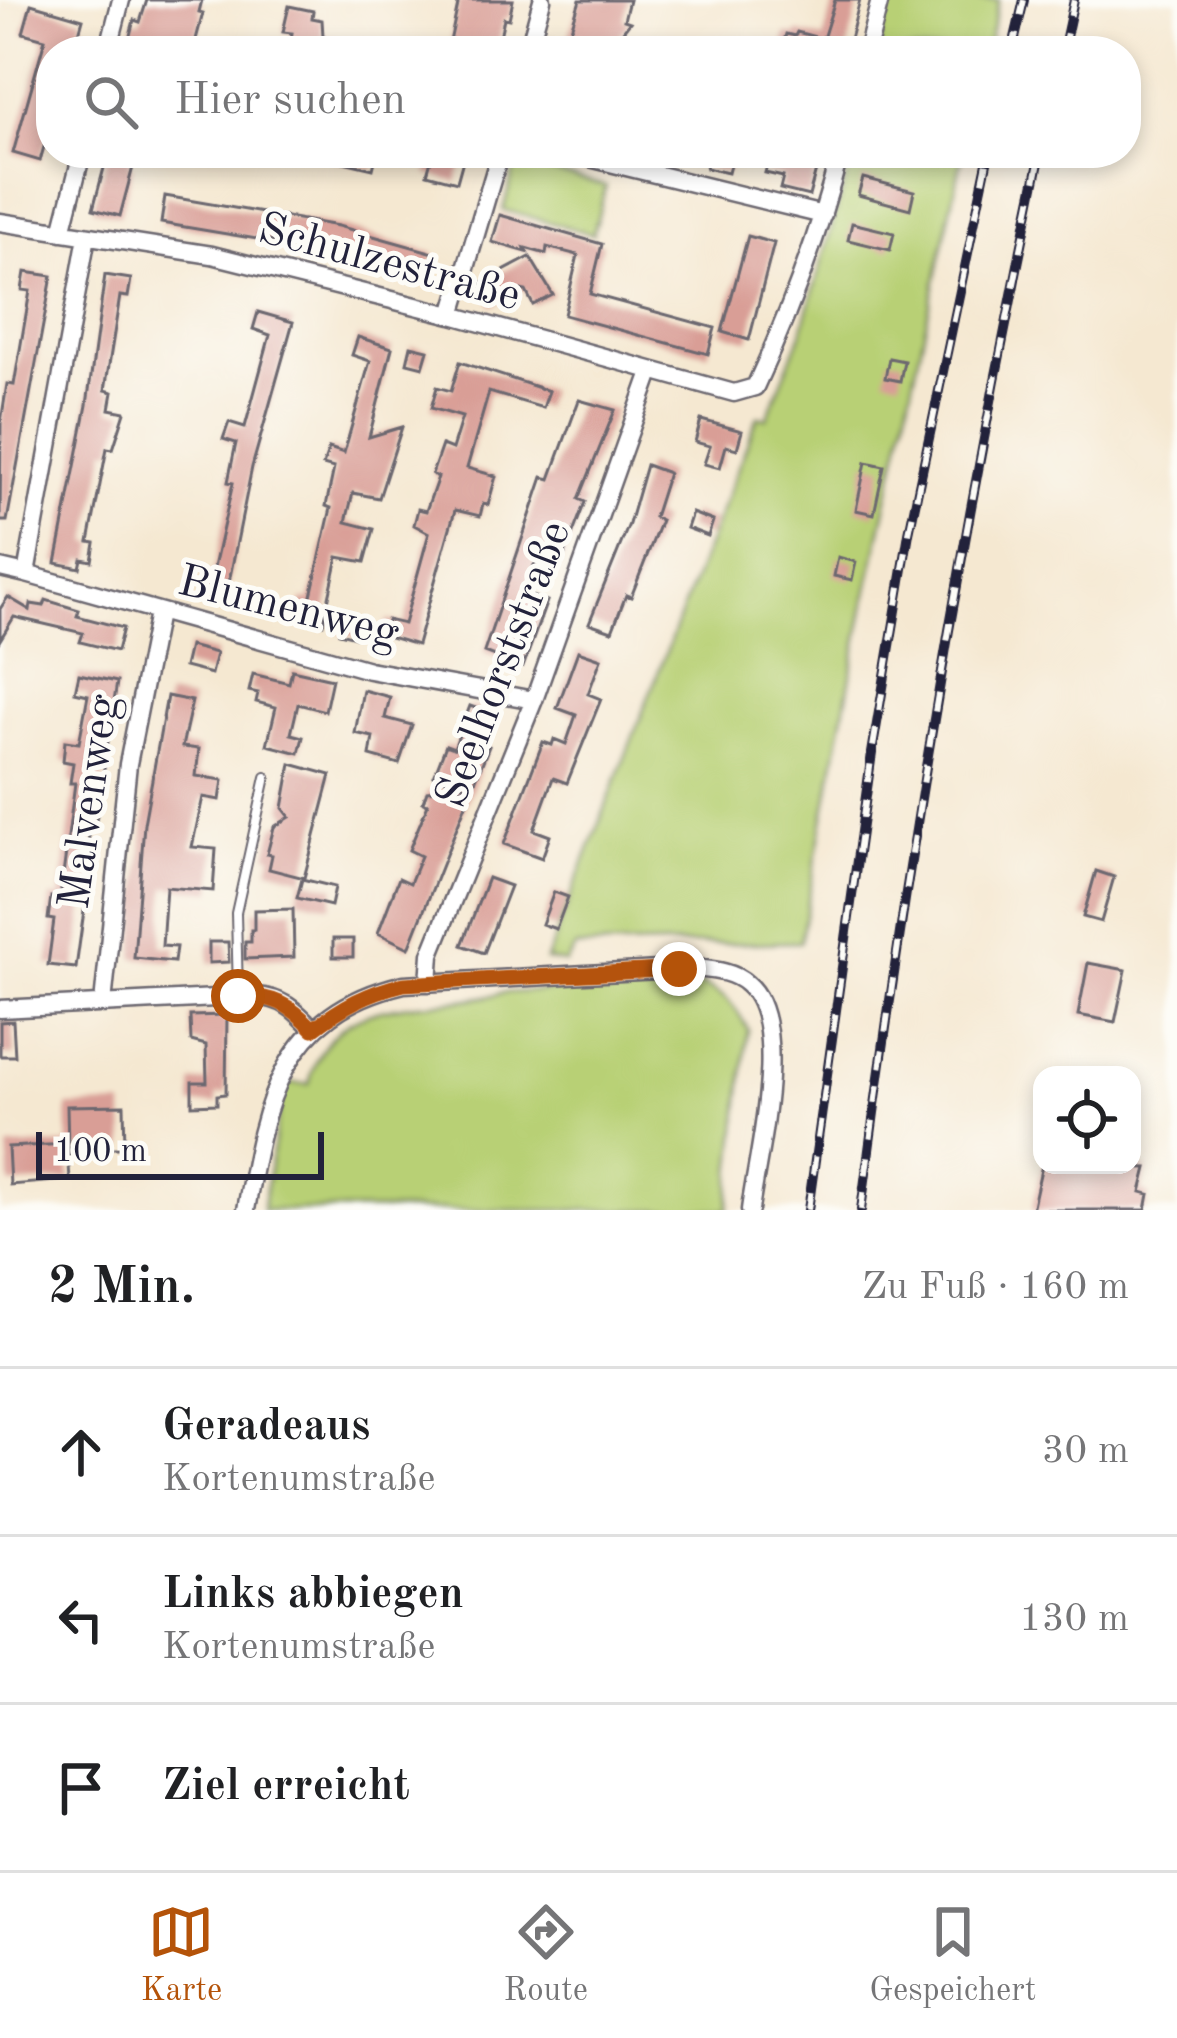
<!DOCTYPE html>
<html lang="de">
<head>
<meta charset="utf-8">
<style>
	:root { --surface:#fff; --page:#f6f6f6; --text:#202124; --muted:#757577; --line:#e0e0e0; --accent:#b45309 }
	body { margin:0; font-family:"Old Standard TT",serif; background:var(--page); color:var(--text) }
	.controls { position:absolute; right:36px; bottom:36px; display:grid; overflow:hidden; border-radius:24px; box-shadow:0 6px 18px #0003 }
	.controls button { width:108px; height:108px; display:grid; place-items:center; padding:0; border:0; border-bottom:3px solid var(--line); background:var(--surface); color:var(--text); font:60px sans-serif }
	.scale { position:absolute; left:36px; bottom:30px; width:288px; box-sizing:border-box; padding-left:12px; border:6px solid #22223b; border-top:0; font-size:33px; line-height:42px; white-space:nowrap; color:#22223b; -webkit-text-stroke:9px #fdfcf7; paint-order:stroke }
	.stop { position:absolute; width:36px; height:36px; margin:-27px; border:9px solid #b45309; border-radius:50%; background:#fff }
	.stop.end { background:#b45309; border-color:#fff; box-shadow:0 3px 12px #0008 }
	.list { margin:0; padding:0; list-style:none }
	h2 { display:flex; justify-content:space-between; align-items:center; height:156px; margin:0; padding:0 48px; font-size:51px }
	h2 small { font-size:39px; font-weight:400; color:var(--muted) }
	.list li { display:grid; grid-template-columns:78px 1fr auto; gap:36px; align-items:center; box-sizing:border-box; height:168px; padding:0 48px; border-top:3px solid var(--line) }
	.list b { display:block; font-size:45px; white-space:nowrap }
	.list p { margin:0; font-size:39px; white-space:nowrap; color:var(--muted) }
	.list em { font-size:39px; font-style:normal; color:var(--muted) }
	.icon { flex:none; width:66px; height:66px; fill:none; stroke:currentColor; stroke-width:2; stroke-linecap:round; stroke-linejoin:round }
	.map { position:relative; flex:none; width:1177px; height:1210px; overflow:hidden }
	.search { position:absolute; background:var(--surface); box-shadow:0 6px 18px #0003; left:36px; right:36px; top:36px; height:132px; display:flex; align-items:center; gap:30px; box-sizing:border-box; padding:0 42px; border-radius:48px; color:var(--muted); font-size:45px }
	.sheet { height:660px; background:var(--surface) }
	nav { display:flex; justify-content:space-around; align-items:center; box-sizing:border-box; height:168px; border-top:3px solid var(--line); background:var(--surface); font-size:33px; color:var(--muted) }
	nav a { display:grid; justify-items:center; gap:6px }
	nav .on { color:var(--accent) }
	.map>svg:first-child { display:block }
	.green { fill:#b8d075; stroke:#6d7958; stroke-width:3 }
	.building { fill:#d99e96 }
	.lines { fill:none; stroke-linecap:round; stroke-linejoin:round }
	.service-casing { stroke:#6c6770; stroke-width:12 }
	.minor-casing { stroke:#6c6770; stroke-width:21 }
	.service { stroke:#fff; stroke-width:8 }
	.minor { stroke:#fff; stroke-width:16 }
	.rail-casing { stroke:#22223b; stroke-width:10 }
	.rail { stroke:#fdfcf7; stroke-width:6; stroke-dasharray:18; stroke-linecap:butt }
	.route { stroke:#b45309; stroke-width:15 }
	.labels { text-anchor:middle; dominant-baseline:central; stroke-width:10; stroke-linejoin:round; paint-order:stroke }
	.street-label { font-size:45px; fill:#22223b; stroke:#fdfcf7 }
</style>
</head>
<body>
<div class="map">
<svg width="1177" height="1210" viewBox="0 0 1177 1210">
	<rect width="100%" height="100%" fill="#fdfcf7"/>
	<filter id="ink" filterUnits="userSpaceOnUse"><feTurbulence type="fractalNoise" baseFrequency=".00833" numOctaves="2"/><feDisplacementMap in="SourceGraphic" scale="24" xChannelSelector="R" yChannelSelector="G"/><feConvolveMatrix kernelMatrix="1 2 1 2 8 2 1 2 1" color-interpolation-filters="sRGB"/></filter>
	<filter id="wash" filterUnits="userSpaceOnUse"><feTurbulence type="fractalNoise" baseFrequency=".004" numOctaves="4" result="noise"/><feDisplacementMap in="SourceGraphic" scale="48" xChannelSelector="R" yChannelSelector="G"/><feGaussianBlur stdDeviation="2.7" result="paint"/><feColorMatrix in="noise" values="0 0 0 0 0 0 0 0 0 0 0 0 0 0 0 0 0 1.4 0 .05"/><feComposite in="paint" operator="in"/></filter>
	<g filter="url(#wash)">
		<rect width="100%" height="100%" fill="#f5e8d1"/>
		<!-- green -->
		<path class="green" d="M890,0h109l-12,51h-109z
			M853,153h110l-100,460 -63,329 -224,5 -11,16 -19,-3 212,-544 9,2 34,-84z
			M516,162l90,24 -13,48 -90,-24z
			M696,983c28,10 39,21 52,47l-20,180h-466l21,-120 6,-7 20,1c23,-100 119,-70 192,-91z"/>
		<g id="blocks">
			<!-- building -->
			<path class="building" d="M147,0h55l-3,12 4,1 -10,38h-67l8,-31 6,2z
				M459,0h54l-4,19 -5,-1 -7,33h-49z
				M580,0h49l-5,20 6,2 -11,14 8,3 -13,12h-50z
				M835,0h25l-13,51h-66l5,-17 9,2 2,-4 26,7z
				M31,4l52,15 -9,32h-23v71l-11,39 -27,-8 32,-114 -22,-6z
				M289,6l24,5 -1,7 10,2 1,16 43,6 -1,9h-76l3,-18 -9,-1z
				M108,153h24l-3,13 4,1 -13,49 -27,-7z
				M332,153h45l-4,16 -42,-10z
				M433,153h32l-8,29 -30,-8z
				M709,153h24l-5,20 -22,-5z
				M769,158l47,12 -7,26 -29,-7 3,-12 -18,-4z
				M863,178l51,13 -4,18 -52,-14z
				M165,196l173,30 96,27 -7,26 -75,-20 1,-4 -192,-32z
				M500,215l102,29 -12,50 125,34 -7,26 -144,-39 14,-60 -31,-8 -1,7 -21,-6 2,4 -35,-10z
				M852,223l42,10 -4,17 -42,-10z
				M748,236l26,7 -25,97 -27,-8z
				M530,257l23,38 -20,10 -7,-14 -5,-1 -29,16 -11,-23z
				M25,272l27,4 -45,245h-7l1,-99 6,-38 7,1 16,-94 -8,-1z
				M105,275l26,4 -3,18 -8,-1 -15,94 8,2 -3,17 15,3 -12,37 -6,-1 -18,94 6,1 -3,18 -10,-2 -2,9 -24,-5 31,-158z
				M258,312l35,10 -41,145 -28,140 -23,-5 6,-27 5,1 21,-93 -5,-1 8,-39 -13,-4 6,-17 16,5 25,-92 -17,-6z
				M358,337l34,11 -23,89 33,-10 -23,71 -26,-5 -7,29 28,7 -9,33 -27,-5 -15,67 -25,-5 4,-20 8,1 21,-92 -5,-2 8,-38 -11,-3 6,-17 15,5 26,-92 -18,-6z
				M411,346l17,4 -5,17 -16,-4z
				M889,358l15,3 -4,20 -15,-3z
				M460,362l89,29 -6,17 -54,-16 -22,76 29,8 -8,29 -5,-1 -3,12 -25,-6 -38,135 -34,-10 4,-15 17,4 25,-91 -15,-8 4,-16 8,2 12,-34 -6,-3 10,-29 10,4 10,-32 -31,-9 6,-21 14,4z
				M579,400l36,10 -36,89 6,3 -24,62 -22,-3 -5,4 -10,29 23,7 -24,66 -39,-15 59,-175 7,2z
				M701,420l41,11 -5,18 -11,-3 -6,22 -16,-4 6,-18 -15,-4z
				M866,462l18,4 -10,48 -18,-4z
				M646,465l22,8 -14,44 7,3 -30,77 -5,-2 -14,36 -23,-8 40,-99z
				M692,513l21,8 -5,15 -21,-8z
				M838,557l18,5 -4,18 -18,-4z
				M8,597l22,13 1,-6 13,2 2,-6 33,10 -2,6 46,12 -6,23 -37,-9 3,-9 -69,-16 -14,23v-31z
				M343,617l16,4 -4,16 -16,-4z
				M189,646l27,7 -5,21 -27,-7z
				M578,651l23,8 -13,35 13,5 -34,84 -14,-5 -19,52 16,6 -8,22 -38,-14 39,-102 9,3 2,-6 12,5 10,-29 -19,-7z
				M292,670l40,9 -7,32 -27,-7 -7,30 12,3 -4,16 -32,-8 9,-38 -20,-5 2,-9 -9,-2 4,-17 36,9z
				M79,674l38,8 -22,146h-5l-4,32 5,1 -15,107 -28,-3 6,-45 -6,-1 3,-22 9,1 15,-115h-5l3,-20 -10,-2 2,-20 14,2 9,-48 -13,-3z
				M363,690l27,7 -5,21 27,7 -13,39 -29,-8 3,-19 -18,-4z
				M167,696l25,5 -10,46 17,2 -3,27 27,4 -3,20 -17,-3 -11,50 24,2 -3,42 -47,-4 -4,59 14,1 -2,15 -40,-4 10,-134z
				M470,706l22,8 -11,29 8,3 -80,202 -31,-15 21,-55 11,5 11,-27 -12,-6 19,-46 -5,-2 4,-11 42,-4 -35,-11 12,-31 8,3z
				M291,764l40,11 -27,103 -35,-9 3,-14 -5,-1 7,-27 16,-10 -7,-9z
				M1096,871l18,6 -13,45 -18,-5z
				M488,878l22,8 -26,67 -22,-8z
				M302,879l33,8 -4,19 -34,-8z
				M554,892l14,5 -12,32 -14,-5z
				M293,909l1,48 -49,2v-17h6v-12h3v-20z
				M333,939h20v18h-20z
				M209,942h19l1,20 -20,1z
				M1088,963l38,7 -11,52 -37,-7z
				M227,1015l-1,79 -9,1v9l-25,1v-23h15l-1,-37 -15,-4 -1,-25z
				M13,1021l2,35h-15v-34z
				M124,1105l1,43h-57l2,32 -60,5 -2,-38 60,-3v3l-1,-41z
				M1042,1165l105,3 -6,24 8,2 -3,16h-114z"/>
		</g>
	</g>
	<g filter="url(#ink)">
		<use href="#blocks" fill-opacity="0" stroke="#6c6770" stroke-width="3"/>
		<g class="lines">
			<defs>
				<path id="service" d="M238,994l-2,-81 30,-136"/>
				<path id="minor" d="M108,51l13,-51
					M528,51l14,-51
					M867,51l13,-51
					M569,153l254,62
					M0,222l212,33 240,60 282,78 21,-6c35,-75 64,-154 85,-234
					M62,232l20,-79
					M452,315l48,-162
					M0,568l26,6 61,-338
					M26,574l343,96 165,30
					M429,983l2,-29 103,-254 117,-328
					M103,1003l25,-239 30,-151
					M0,1009l256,-13c26,2 39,13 57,33
					M246,1210c19,-109 35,-197 158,-226l291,-16c18,2 38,3 52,16 45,38 10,172 3,226"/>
			</defs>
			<!-- service casing -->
			<use href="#service" class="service-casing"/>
			<!-- minor casing -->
			<use href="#minor" class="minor-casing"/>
			<!-- service -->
			<use href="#service" class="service"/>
			<!-- minor -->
			<use href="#minor" class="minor"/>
			<defs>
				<path id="rail" d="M1012,51l12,-51
					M1063,51l11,-51
					M808,1210l64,-457 37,-220 80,-380
					M861,1210c46,-355 106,-707 180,-1057"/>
			</defs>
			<!-- rail casing -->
			<use href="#rail" class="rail-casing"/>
			<!-- rail -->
			<use href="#rail" class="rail"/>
		</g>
	</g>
	<g class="lines" filter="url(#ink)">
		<!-- route -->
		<path class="route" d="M238,996c34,-1 52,8 75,33 30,-23 54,-36 91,-45l275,-15"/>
	</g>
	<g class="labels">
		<!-- street labels -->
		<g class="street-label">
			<text transform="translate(389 264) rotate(15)">Schulzestraße</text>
			<text transform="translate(288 609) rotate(14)">Blumenweg</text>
			<text transform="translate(505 665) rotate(-69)">Seelhorststraße</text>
			<text transform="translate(91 802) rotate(-82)">Malvenweg</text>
		</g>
	</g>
</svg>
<div class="controls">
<button><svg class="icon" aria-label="locate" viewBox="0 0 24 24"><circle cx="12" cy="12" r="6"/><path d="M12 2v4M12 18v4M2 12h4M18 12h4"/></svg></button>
</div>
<div class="scale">100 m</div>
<div class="stop" style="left:238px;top:996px"></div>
<div class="stop end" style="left:679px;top:969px"></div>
<div class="search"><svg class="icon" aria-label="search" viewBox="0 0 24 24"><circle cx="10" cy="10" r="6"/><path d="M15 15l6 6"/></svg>Hier suchen</div>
</div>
<section class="sheet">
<h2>2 Min.<small>Zu Fuß · 160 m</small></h2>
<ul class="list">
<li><svg class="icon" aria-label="ahead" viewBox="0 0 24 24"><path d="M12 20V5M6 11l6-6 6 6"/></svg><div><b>Geradeaus</b><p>Kortenumstraße</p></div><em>30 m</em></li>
<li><svg class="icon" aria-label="left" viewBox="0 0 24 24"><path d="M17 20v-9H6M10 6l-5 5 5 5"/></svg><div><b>Links abbiegen</b><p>Kortenumstraße</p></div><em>130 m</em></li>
<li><svg class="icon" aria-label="arrive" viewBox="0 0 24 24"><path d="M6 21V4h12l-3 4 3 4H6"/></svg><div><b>Ziel erreicht</b></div></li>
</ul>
</section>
<nav>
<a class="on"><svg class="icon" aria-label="map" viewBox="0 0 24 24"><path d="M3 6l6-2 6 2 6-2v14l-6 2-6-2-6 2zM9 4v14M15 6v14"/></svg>Karte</a>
<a><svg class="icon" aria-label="directions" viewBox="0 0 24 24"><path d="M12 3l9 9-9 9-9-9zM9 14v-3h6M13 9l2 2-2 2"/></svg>Route</a>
<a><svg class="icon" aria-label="saved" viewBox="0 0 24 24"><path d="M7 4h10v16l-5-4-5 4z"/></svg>Gespeichert</a>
</nav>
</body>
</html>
